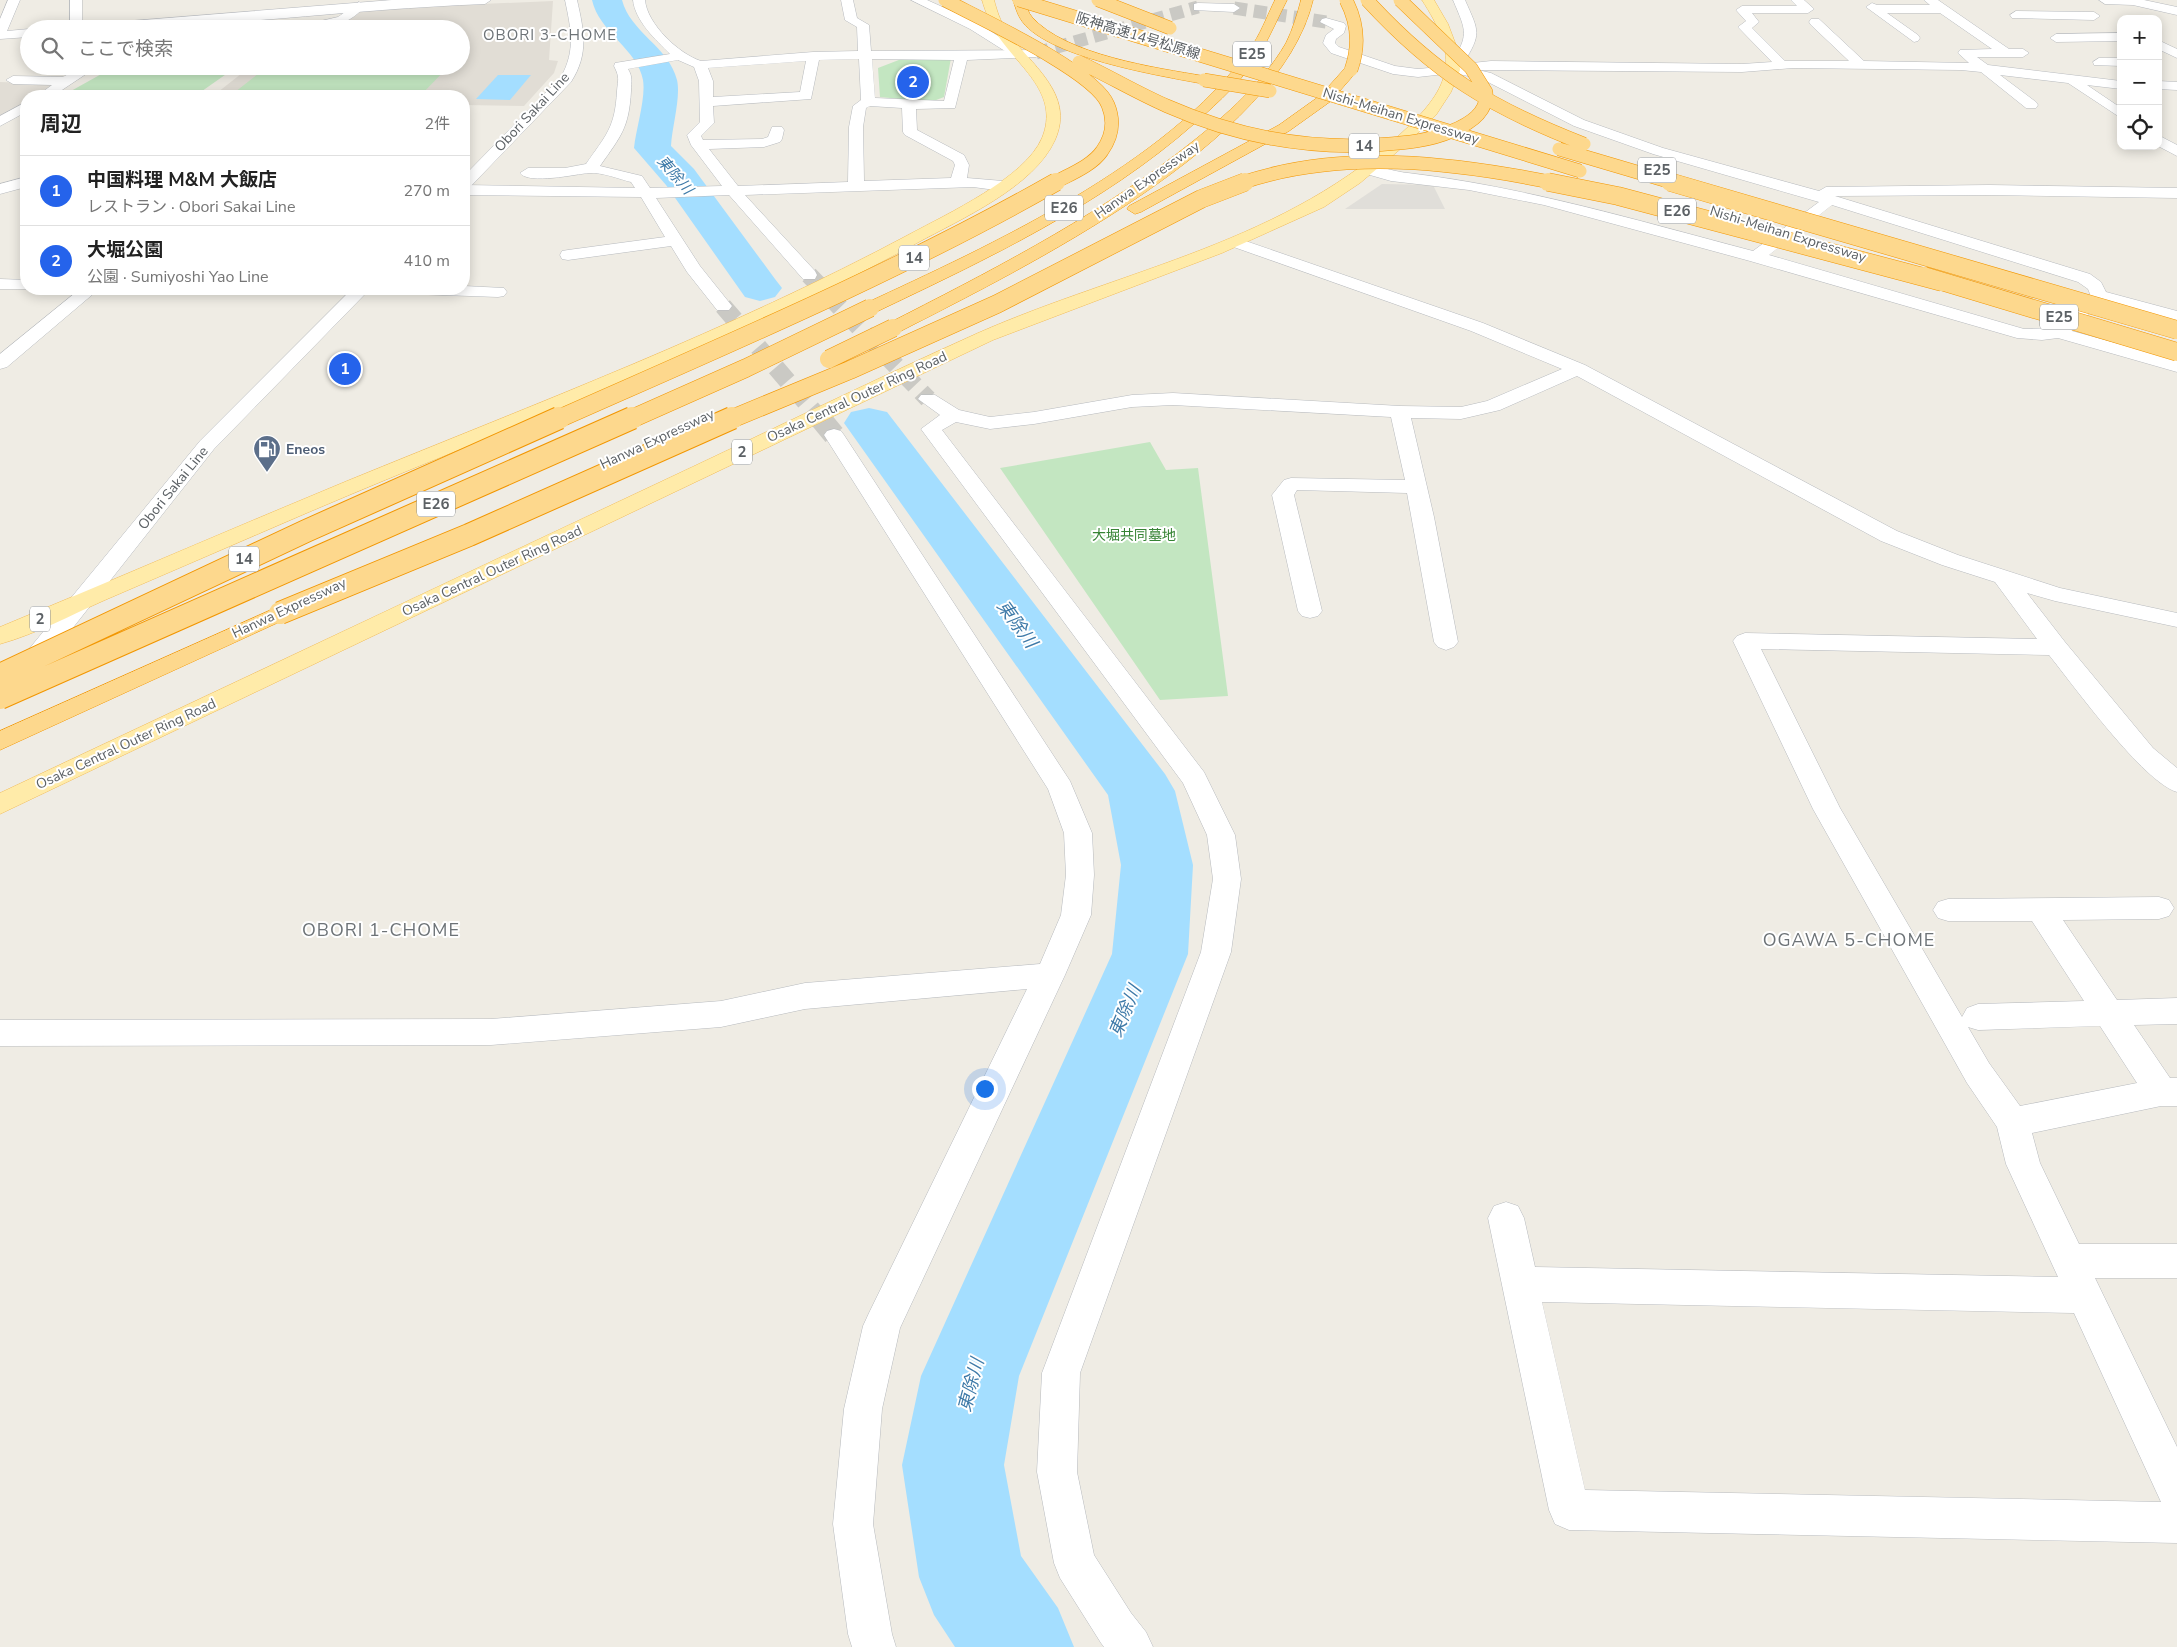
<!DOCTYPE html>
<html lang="ja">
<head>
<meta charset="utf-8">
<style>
	:root { --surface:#fff; --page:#f6f6f6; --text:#222; --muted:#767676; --line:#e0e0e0; --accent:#2563eb }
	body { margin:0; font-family:"Nunito Sans","Noto Sans JP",sans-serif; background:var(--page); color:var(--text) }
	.controls { position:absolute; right:15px; top:15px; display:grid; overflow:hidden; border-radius:10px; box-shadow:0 2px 12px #0003 }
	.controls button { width:45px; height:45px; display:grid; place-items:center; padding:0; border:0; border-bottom:1px solid var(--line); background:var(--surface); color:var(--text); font:25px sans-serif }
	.you { position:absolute; left:984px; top:1088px; width:18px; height:18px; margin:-12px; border:4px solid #fff; border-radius:50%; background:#1a73e8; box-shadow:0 0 0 8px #1a73e833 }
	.badge { display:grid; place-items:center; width:32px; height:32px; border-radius:50%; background:var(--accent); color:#fff; font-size:16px; font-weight:700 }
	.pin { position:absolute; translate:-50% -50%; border:2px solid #fff; box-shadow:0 1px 5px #0006 }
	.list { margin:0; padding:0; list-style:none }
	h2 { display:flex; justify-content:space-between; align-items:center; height:65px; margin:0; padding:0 20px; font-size:21px }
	h2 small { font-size:16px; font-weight:400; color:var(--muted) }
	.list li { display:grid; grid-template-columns:32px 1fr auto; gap:15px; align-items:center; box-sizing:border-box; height:70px; padding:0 20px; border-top:1px solid var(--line) }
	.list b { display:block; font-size:19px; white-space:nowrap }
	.list p { margin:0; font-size:16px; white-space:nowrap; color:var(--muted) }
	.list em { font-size:16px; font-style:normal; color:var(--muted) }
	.icon { flex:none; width:28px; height:28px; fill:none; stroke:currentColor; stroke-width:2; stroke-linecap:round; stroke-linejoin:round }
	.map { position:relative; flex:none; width:2177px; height:1647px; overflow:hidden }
	.search { position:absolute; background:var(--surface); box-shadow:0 2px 12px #0003; left:20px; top:20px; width:450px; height:55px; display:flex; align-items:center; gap:12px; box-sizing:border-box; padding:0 18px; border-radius:28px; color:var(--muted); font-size:19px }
	.panel { position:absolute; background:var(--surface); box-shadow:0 2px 12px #0003; left:20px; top:90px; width:450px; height:205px; border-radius:20px }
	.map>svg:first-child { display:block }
	.industrial { fill:#e0ded9 }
	.education { fill:#e1ddd5 }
	.green { fill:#c3e6c1 }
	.water { fill:#a4deff }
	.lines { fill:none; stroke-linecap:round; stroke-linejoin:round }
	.river { fill:#a4deff; fill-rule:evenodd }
	.street-tunnel-far2 { stroke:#cac9c4; stroke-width:13; stroke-dasharray:13 7; stroke-linecap:butt }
	.street-tunnel-far1 { stroke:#cac9c4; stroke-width:18; stroke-dasharray:18 9; stroke-linecap:butt }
	.street-tunnel { stroke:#cac9c4; stroke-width:22; stroke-dasharray:22 11; stroke-linecap:butt }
	.street-casing { stroke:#b7babe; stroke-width:1 }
	.secondary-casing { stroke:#b6b9be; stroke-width:1 }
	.primary-casing { stroke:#f1bc5b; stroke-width:1 }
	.highway-casing { stroke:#f29601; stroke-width:1 }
	.street { fill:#fff; fill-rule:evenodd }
	.secondary { fill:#fff; fill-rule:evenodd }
	.primary { fill:#ffeba9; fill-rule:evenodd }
	.highway { fill:#fdd88d; fill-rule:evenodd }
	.highway-bridge-far2-casing { stroke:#f29601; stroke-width:14; stroke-linecap:butt }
	.highway-bridge-far1-casing { stroke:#f29601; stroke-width:19; stroke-linecap:butt }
	.highway-bridge-casing { stroke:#f29601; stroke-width:24; stroke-linecap:butt }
	.highway-bridge-far2 { stroke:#fdd88d; stroke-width:13 }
	.highway-bridge-far1 { stroke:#fdd88d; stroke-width:18 }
	.highway-bridge { stroke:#fdd88d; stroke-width:22 }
	.labels { text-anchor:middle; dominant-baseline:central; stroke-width:4; stroke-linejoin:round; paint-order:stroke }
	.far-street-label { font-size:14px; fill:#5c6165; stroke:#fff }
	.far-service-label { font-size:14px; font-weight:bold; fill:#4e5e75; stroke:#fff; text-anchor:start }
	.far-park-label { font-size:14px; fill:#368334; stroke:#fff }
	.far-neighbourhood-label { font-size:15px; letter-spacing:1px; fill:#6d7377; stroke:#fff }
	.shield { fill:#fff; stroke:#8d9093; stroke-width:1 }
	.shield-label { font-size:15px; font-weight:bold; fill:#5c6165 }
	.far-water-label { font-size:15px; font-style:italic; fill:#3e7aa8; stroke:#fff }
	.water-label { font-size:18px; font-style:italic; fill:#3e7aa8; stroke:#fff }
	.neighbourhood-label { font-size:18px; letter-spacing:1px; fill:#6d7377; stroke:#fff }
</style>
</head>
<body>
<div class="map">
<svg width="2177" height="1647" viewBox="0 0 2177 1647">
	<rect width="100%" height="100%" fill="#efece4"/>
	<!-- industrial -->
	<path class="industrial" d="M1382,184l51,1 12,24h-100z"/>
	<!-- education -->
	<path class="education" d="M553,1l-4,59 9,1 -4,12 -30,33 -60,-1v-9h-251l38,-30h210v-37h-144l29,-7 19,-13z
		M0,82l58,2 -21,12h-11v7l-26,15z"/>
	<!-- green -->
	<path class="green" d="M904,58h47l-7,39 -13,5 -51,-5 -2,-29z
		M268,66l180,1 -28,29h-190z
		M160,68l72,2 -37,26h-133l43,-24z
		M1150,442l16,28 32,-2 30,228 -68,4 -160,-232z"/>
	<!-- water -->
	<path class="water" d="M498,75h33l-21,25 -34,-1z"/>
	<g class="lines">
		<!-- river -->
		<path class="river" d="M592,0h30c8,32 47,47 55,80 4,17 -5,47 -6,66l23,23 81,110 7,9 -7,9 -15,4 -15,-4 -79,-112 -32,-37c2,-19 12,-50 9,-68 -5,-30 -44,-48 -51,-80z
			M869,408l18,4 278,362 10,17 18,74 -5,89 -169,422 -15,89 17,91 37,52 16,39h-119l-21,-32 -15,-38 -17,-112 19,-89 191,-422 9,-89 -13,-70 -264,-372 7,-11z"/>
		<!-- street-tunnel-far2 -->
		<path class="street-tunnel-far2" d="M1234,8l92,14
			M1036,53l162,-46"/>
		<!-- street-tunnel-far1 -->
		<path class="street-tunnel-far1" d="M809,275l119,124
			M723,306l98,114"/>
		<!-- street-tunnel -->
		<path class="street-tunnel" d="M820,418l14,17"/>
		<defs>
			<path id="street" d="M70,0h12v29h-12z
				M633,0h12c2,24 34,54 56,61l112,-9 45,-1 -1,-24 -12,-7 -4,-20h12l4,18 12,7 2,26 169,-1 2,3 -6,4 -69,3 -12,48 -39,1 1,21 47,25 5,10 -2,13 36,3 8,5 -8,5 -30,-4 -228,8 70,76 2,4 -2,4h-12l-74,-84 -73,3 44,68 32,40 -3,4h-12l-30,-38 -16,-26 -103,14 -6,-1 -2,-4 2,-4 6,-1 97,-13 -24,-40 -177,-2v-10l171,3 -4,-6c-12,-3 -29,-10 -42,-9 -13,1 -60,12 -69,0l8,-5h37l21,-4c20,-29 29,-36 31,-73 1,-12 3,-13 -3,-25l1,-3 55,-9c-14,-14 -35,-33 -37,-54zM859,59l2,41 -8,6 -4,21 -1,55 -110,4 -29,-37 55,-2 16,-5 2,-3 2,-9 -2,-3h-10l-4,10 -6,2 -59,1 -2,-4 13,-13 -1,-17 98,-7 8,-39zM872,59l82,1 -10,41 -69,-3zM678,60l16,7 5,14 1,41 -13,13 4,10 31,41 -72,2 -8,-12 -42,-10c21,-30 29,-38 31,-75 0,-10 2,-14 -3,-22zM806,61l-6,31 -87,5v-16l-5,-13zM870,106l32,2 1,24 2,3 48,26 2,4 -4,13 -87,3 -1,-54 3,-19z
				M1453,0h12c14,32 17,33 -2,64l28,-3 251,3 30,-2 -34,-35 8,-6 -10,-11 6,-4h55l-6,-6h13l10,9 -6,4h-56l7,9 -7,6 33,33h64l-38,-36 -2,-3 2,-3h8l45,42 105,2 -11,-10 2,-3 32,-1 -52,-36h-53l31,22 2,3 -2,3 -4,1 -48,-35 6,-4 5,2h53l-6,-5h14l71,49h14l6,4 -6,4h-46l11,8 133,16v8l-34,-4 34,23v10l-53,-35 -68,-8 36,27 2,3 -2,3h-10l-45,-36 -20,-2 -168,-2 -51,4 -264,-2 13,3 93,47 79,28 156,43 7,-4 163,-2 188,3v10l-188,-3 -154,1 255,78 11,8 5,10 71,19v10l-75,-20 -30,30 105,29v12l-119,-34 -16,2 -25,-2 -267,-77 -206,-56 -75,-15 -78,-9 -28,-8 -2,-3 2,-3c12,-3 31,5 45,6 118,14 231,48 345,78l66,-49 -166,-48 -79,-28 -92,-47 -28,-6 -36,4 -25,-3 -62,-21 -8,-10 3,-8 8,-6 -14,-7 2,-3 4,-1 18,5 2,3 -2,7 -8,6 -1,4 4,4 56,19 23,3 32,-3c19,-32 17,-33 3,-66zM1832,205l246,77 10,7 2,5 -36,34 -30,1 -255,-74z
				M2099,0h45l33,7v8l-44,-10 -28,-1z
				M359,2l6,4c-17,21 -42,23 -68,23l2,-3 39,-9z
				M1198,3l36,1 6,4 -6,4 -40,-2v-6z
				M2016,11l78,1 6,4 -6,4 -82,-2 -2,-3z
				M2121,33v8l-65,1 -6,-4 6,-4z
				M2158,40l19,9v9l-19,-9z
				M2099,58h22v8l-27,-1 -1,-3z
				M82,66h19l-15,8 -33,22h-16l15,-11 -39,-1 -7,-4 7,-4 50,1z
				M2158,81l19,1v8l-19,-1z
				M26,102v10l-26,14v-10z
				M2158,135l19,10v11l-19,-10z
				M26,177v10l-26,7v-10z
				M1234,237l249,86 102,42 312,166 61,24 102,33 117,25v14l-122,-26 -28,-8 38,49 88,106 24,20v24c-34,-10 -103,-106 -128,-137l-288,-6 79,159 122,209 5,-9 11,-4 106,-3 -52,-80h-84l-10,-3 -5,-8 5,-8 10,-3 211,-2 10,3 5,8 -5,8 -10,3 -96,1 54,80 60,-2v26l-43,1 36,53h7v28h-16l-129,27 8,30 39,81h98v34h-82l82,169v96l-608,-13 -14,-6 -6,-14 -61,-292 6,-12 12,-4 12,4 6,12 11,49 523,10 -52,-113 -9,-37 -30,-44 -154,-274 -80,-168 4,-5 8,-3 292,6 -42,-57 -53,-17 -61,-24 -304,-165 -77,34 -39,9 -50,-1 23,99 24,125 -4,5 -8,3 -8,-3 -4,-5 -27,-149 -110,-3 -3,5 28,116 -4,5 -8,2 -8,-2 -4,-5 -26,-116 12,-15 7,-2 114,2 -14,-63 -218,-12 -41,2 -98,17 -44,5 -34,-7 -14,8 262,342 31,63 6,44 -10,73 -151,421 -3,99 17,83 37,58 15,19 7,15h-49l-3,-4 -41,-65 -6,-15 -17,-91 5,-99 159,-421 12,-73 -6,-44 -24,-52 -262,-354 19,-14 -22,-16 3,-4h14l24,15 31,7 44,-5 98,-17 41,-2 227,13 61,1 26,-6 75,-32 -91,-38 -243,-86 -2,-3zM2100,1026l37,57 -117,23 -31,-43 -21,-36 10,3zM1542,1302l532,11 87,189 -576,-12z
				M0,279l26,1v9h6h-32z
				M464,286l40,2 3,4 -3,4 -6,1 -84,-3 -6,-1 -3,-4h59z
				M80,289h19l-92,78 -7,2v-15z
				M834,429l7,2 3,4 226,346 22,52 2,42 -3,40 -26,60 -165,353 -18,81 -9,115 19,110 4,13h-44l-4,-13 -15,-110 11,-115 19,-83 6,-13 158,-324 -222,20 -84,18 -230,18 -491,1v-26l491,-1 230,-18 84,-18 235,-19 21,-49 5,-40 -2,-42 -16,-44 -224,-354 3,-4z"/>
			<path id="secondary" d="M8,0h12l-13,31 22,-2v8l-29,2v-20z
				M392,0h99l-6,4c-136,5 -274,25 -410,25l6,-4z
				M565,0h12c7,31 12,54 -6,82l-102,106 -5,2v-14l97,-99c15,-27 10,-48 4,-77z
				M911,0h16l51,23 49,32 -6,4 -5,-1 -46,-29z
				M352,289h18l-156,160 -176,223 -9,2 -9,-2 -3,-6 3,-6 180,-219z"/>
			<path id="primary" d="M982,0h12c3,11 6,21 13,31 22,33 69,62 48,109 -21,47 -94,79 -138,103 -195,106 -404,182 -608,269 -68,29 -136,59 -204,88 -34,15 -69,34 -105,44v-17c116,-48 231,-98 347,-146 190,-78 382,-150 563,-247 37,-20 115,-56 132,-96 18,-44 -22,-70 -44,-102 -8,-12 -12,-23 -16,-36z
				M1422,0h12l14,24 11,29 1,17 -9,22 -15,23 -26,26 -50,42 -36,24 -102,46 -229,87 -993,474v-21c217,-102 435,-205 652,-307 109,-51 217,-104 326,-153 148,-65 309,-90 430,-206 47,-45 49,-73 14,-127z"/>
			<path id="highway" d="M1013,0h12c2,6 3,13 7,17 33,38 125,51 172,59l7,4 -7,4c-42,-8 -162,-27 -184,-66 -3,-5 -5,-12 -7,-18z
				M1275,0h12c-9,17 -16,35 -26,51 -16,27 -42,51 -66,72 -93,82 -208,136 -319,189h-12l-3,-4 3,-4c127,-59 301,-138 385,-254 11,-14 18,-34 26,-50z
				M1301,0h12c-34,144 -290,268 -414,332h-12l-3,-4 3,-4c100,-51 200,-102 291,-171 40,-31 82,-65 108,-110 7,-14 11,-28 15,-43z
				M1351,66l7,4 -27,31 -42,30 -148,81 -6,2 -8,-5 2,-3 150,-81 42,-30 25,-28z
				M280,606l8,2 4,5 -4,5 -288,132v-19z"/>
		</defs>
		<!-- street casing -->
		<use href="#street" class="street-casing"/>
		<!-- secondary casing -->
		<use href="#secondary" class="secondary-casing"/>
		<!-- primary casing -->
		<use href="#primary" class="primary-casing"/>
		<!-- highway casing -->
		<use href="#highway" class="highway-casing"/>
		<!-- street -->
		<use href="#street" class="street"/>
		<!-- secondary -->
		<use href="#secondary" class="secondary"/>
		<!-- primary -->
		<use href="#primary" class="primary"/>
		<!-- highway -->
		<use href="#highway" class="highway"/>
		<defs>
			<path id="highway-bridge-far2" d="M945,0c34,18 151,72 163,105 7,17 4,32 -6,46 -10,15 -34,24 -48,32
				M1019,0l561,171
				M1098,0l72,28
				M1346,0c12,23 14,45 5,70
				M1367,0c68,74 124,108 217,144
				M1079,62c30,14 58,31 88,44 66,29 135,43 207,39 26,-2 53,-3 78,-14 17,-7 36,-18 34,-39l-15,-24 -71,-68
				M1204,80l66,11
				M1559,149l115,34
				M1241,183c101,-34 211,-21 314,0"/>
			<path id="highway-bridge-far1" d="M1548,182l70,14 324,86
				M1670,182l507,148
				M1924,276l253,76
				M829,359l64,-31
				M556,420c169,-75 340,-147 500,-238
				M629,420l117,-52 124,-60
				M729,420l121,-50 147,-66 204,-105 44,-17"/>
			<path id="highway-bridge" d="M280,613l189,-78 263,-117
				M0,675l306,-144 253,-113
				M0,698l632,-280"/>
		</defs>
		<!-- highway-bridge-far2 casing -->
		<use href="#highway-bridge-far2" class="highway-bridge-far2-casing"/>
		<!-- highway-bridge-far1 casing -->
		<use href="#highway-bridge-far1" class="highway-bridge-far1-casing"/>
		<!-- highway-bridge casing -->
		<use href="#highway-bridge" class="highway-bridge-casing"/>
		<!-- highway-bridge-far2 -->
		<use href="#highway-bridge-far2" class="highway-bridge-far2"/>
		<!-- highway-bridge-far1 -->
		<use href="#highway-bridge-far1" class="highway-bridge-far1"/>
		<!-- highway-bridge -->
		<use href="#highway-bridge" class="highway-bridge"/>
	</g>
	<!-- icons -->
	<defs>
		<symbol id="fuel-pin" viewBox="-11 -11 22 30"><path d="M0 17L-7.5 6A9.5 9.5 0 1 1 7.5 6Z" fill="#5c6f8a" stroke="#fff"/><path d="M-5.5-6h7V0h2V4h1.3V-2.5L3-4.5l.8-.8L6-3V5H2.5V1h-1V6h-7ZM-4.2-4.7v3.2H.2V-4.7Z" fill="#fff"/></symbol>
	</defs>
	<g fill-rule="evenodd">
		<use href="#fuel-pin" x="251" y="433" width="32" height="43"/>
	</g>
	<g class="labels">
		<!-- far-street labels -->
		<g class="far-street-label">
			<text transform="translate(1138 36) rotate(17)">阪神高速14号松原線</text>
			<text transform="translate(532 112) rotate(-47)">Obori Sakai Line</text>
			<text transform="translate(1401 116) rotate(17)">Nishi-Meihan Expressway</text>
			<text transform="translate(1147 180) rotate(-35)">Hanwa Expressway</text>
			<text transform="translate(1788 234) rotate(17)">Nishi-Meihan Expressway</text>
			<text transform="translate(857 397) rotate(-25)">Osaka Central Outer Ring Road</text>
			<text transform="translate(657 439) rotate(-25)">Hanwa Expressway</text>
			<text transform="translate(173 488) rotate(-51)">Obori Sakai Line</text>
			<text transform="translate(492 571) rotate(-25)">Osaka Central Outer Ring Road</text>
			<text transform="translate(289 608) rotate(-25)">Hanwa Expressway</text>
			<text transform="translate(126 744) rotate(-25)">Osaka Central Outer Ring Road</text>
		</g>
		<!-- far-service labels -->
		<g class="far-service-label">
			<text x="286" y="449">Eneos</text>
		</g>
		<!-- far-park labels -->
		<g class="far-park-label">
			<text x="1134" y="535">大堀共同墓地</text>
		</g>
		<!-- far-neighbourhood labels -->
		<g class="far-neighbourhood-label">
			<text x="550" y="35">OBORI 3-CHOME</text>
		</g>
		<!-- shield labels -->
		<g class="shield">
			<rect x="1233" y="41.5" width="38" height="25" rx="4"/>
			<rect x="1349" y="133.5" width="30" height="25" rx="4"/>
			<rect x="1638" y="157.5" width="38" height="25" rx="4"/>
			<rect x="1045" y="195.5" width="38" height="25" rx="4"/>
			<rect x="1658" y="198.5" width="38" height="25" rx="4"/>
			<rect x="899" y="245.5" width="30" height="25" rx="4"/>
			<rect x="2040" y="304.5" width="38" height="25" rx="4"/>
			<rect x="732" y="439.5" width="20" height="25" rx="4"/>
			<rect x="417" y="491.5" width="38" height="25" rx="4"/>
			<rect x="229" y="546.5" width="30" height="25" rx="4"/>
			<rect x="30" y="606.5" width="20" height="25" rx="4"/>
		</g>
		<g class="shield-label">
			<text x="1252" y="54">E25</text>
			<text x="1364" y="146">14</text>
			<text x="1657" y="170">E25</text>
			<text x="1064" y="208">E26</text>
			<text x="1677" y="211">E26</text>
			<text x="914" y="258">14</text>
			<text x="2059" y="317">E25</text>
			<text x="742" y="452">2</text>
			<text x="436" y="504">E26</text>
			<text x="244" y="559">14</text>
			<text x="40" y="619">2</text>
		</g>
		<!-- far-water labels -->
		<g class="far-water-label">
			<text transform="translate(675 175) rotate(49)">東除川</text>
		</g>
		<!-- water labels -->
		<g class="water-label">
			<text transform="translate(1017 624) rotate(54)">東除川</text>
			<text transform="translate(1125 1011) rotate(-67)">東除川</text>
			<text transform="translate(971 1385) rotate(-75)">東除川</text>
		</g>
		<!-- neighbourhood labels -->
		<g class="neighbourhood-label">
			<text x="381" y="930">OBORI 1-CHOME</text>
			<text x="1849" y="940">OGAWA 5-CHOME</text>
		</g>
	</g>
</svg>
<div class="controls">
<button>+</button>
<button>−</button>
<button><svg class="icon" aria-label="locate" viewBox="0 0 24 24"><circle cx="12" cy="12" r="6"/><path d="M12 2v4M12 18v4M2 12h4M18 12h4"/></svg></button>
</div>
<div class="you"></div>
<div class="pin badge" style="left:345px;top:369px">1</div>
<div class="pin badge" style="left:913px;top:82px">2</div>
<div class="search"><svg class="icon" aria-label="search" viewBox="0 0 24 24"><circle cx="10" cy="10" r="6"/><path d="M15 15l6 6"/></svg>ここで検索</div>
<section class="panel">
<h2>周辺<small>2件</small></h2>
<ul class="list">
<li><span class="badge">1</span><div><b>中国料理 M&amp;M 大飯店</b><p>レストラン · Obori Sakai Line</p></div><em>270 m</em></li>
<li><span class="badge">2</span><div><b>大堀公園</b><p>公園 · Sumiyoshi Yao Line</p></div><em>410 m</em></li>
</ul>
</section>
</div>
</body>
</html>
